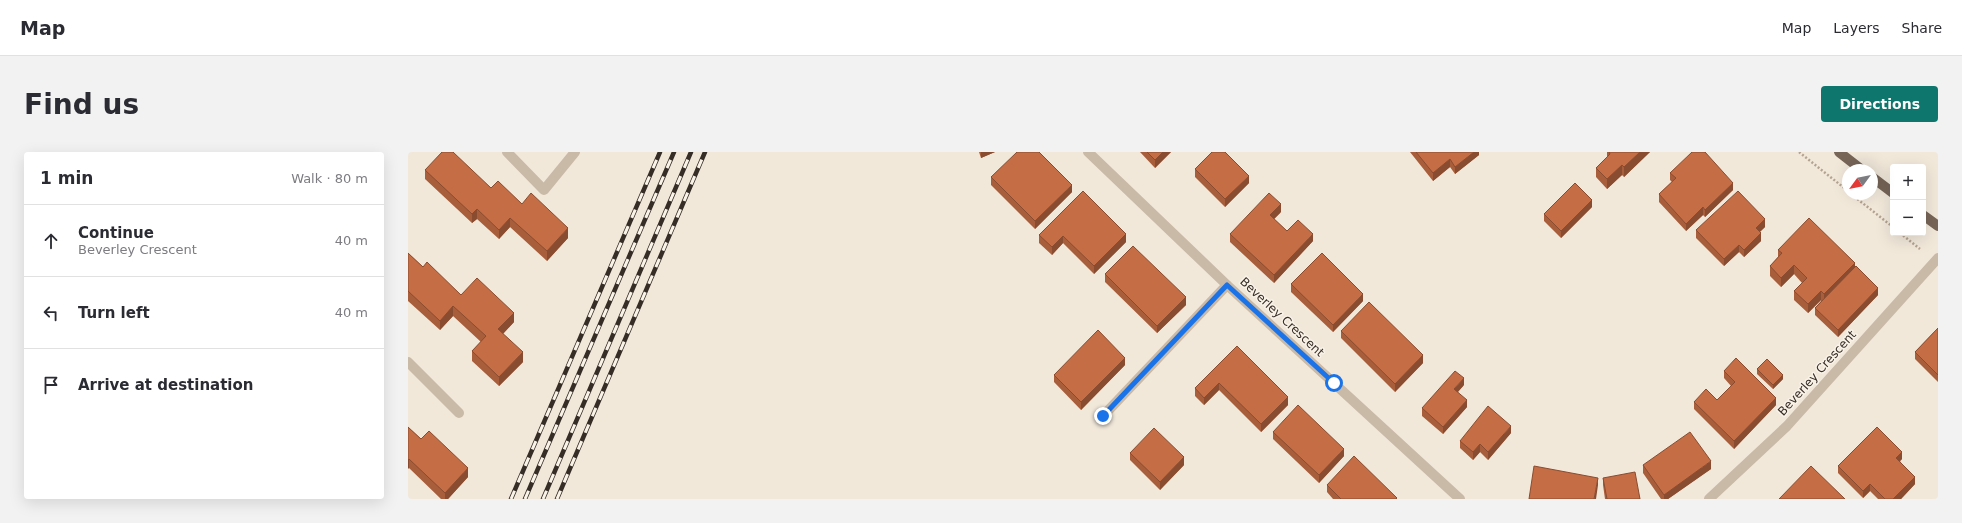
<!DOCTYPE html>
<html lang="en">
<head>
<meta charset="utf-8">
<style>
	:root { --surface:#fff; --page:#f2f2f3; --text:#2b2b33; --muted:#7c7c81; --line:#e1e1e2; --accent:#0f766e }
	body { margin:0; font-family:"DejaVu Sans",sans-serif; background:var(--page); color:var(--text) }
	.controls { position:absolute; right:12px; top:12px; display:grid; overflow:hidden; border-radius:4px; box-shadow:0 4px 16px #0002 }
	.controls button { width:36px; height:36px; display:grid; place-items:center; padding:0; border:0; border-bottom:1px solid var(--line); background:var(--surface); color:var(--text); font:20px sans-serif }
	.compass { position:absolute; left:1434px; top:12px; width:36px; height:36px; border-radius:50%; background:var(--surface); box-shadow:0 4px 16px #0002; rotate:237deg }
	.stop { position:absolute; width:12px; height:12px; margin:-9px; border:3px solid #1a73e8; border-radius:50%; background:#fff }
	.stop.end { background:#1a73e8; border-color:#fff; box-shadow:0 1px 4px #0008 }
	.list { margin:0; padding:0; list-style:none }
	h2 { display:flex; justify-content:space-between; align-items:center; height:52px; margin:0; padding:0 16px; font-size:17px }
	h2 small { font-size:13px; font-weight:400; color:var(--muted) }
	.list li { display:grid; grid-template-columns:26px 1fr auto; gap:12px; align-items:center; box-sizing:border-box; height:72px; padding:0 16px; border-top:1px solid var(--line) }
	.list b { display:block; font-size:15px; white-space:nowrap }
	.list p { margin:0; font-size:13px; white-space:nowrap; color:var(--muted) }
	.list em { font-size:13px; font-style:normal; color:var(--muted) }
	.icon { flex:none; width:22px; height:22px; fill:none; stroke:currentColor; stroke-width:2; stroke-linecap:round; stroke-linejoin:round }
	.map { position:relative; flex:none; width:1530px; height:347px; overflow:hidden; border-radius:4px }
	header { display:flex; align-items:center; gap:24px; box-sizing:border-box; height:56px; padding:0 20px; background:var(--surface); border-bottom:1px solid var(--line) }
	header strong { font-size:19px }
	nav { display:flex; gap:22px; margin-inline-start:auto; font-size:14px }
	.intro { display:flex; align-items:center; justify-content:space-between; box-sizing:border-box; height:96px; padding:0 24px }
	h1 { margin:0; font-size:28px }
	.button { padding:10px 18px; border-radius:4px; background:var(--accent); color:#fff; font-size:14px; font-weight:700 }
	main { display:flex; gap:24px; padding:0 24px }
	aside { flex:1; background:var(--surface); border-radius:4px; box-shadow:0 4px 16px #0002 }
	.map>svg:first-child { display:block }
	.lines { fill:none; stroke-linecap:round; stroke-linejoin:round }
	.path { stroke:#b5a391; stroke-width:2.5; stroke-dasharray:2 2; stroke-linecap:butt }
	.minor { stroke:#c9b9a7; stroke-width:10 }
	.primary { stroke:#776558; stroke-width:10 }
	.rail-casing { stroke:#362d27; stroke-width:4.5 }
	.rail { stroke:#f9f2e7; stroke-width:3; stroke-dasharray:9; stroke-linecap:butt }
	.wall { fill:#a95e3b }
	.shaded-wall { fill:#8a4c30 }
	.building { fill:#c56d45; stroke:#8a4c30 }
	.route { stroke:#1a73e8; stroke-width:5 }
	.labels { text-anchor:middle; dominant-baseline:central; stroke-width:3; stroke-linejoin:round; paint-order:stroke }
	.street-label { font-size:12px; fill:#362d27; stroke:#f9f2e7 }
</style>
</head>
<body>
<header>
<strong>Map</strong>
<nav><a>Map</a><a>Layers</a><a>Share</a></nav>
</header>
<div class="intro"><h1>Find us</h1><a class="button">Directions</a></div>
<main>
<aside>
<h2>1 min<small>Walk · 80 m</small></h2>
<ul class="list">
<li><svg class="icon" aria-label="ahead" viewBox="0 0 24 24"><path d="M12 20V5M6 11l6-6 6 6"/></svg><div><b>Continue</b><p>Beverley Crescent</p></div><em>40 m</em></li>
<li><svg class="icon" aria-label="left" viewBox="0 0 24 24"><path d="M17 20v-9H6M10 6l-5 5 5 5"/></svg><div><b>Turn left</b></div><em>40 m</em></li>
<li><svg class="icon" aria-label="arrive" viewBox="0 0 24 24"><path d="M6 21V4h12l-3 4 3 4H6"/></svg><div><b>Arrive at destination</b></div></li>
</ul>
</aside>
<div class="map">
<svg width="1530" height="347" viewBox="0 0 1530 347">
	<rect width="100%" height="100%" fill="#f1e8da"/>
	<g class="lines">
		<!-- path -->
		<path class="path" d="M1391,0l49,39
			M1443,42l42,33
			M1492,81l20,16"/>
		<!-- minor -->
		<path class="minor" d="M99,0l37,38 31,-38
			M680,0l139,133 233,214
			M0,210l51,51
			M695,264l124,-131
			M1301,347l78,-73 151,-168"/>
		<!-- primary -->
		<path class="primary" d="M1431,0l23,18
			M1464,25l21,16
			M1515,63l15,11"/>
		<defs>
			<path id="rail" d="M103,347l149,-347
				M117,347l149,-347
				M135,347l148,-347
				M149,347l148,-347"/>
		</defs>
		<!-- rail casing -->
		<use href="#rail" class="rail-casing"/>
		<!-- rail -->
		<use href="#rail" class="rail"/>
	</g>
	<!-- wall -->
	<path class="wall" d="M571,0h16l-14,6z
		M732,0h31l-16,16z
		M1002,0h69v3l-24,19 -5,-7 -17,14z
		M1199,0h43l-26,25 -2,-2 -15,14 -11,-12v-9l11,-11z
		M787,17l54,14 -24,24 -30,-30z
		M17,18l66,18 31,16 46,34 -21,23 -37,-34 -11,12 -22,-20 -5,4 -47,-44z
		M1262,21l63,17 -28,27 -2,-2 -17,16 -27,-29v-8l13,-12 -2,-2z
		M583,25l81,15 -37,37 -44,-44z
		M675,39l43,51 -32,32 -31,-31 -11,12 -13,-12v-8z
		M1184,55l-31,31 -17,-17v-7z
		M873,60l-7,7 13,12 26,10 -39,42 -44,-41v-8z
		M1357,75l-5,5 1,9 -17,16 -5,-5 -15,14 -28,-28v-8z
		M1370,98l77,17 23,28 -40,42 -23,-22v-7l6,-7v-1l-13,13 -14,-13v-9l8,-8 -8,-9 -13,13 -11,-11v-10l8,-9z
		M0,101l15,14 38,28 53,27 -11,12 20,28 -24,24 -27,-25v-10l9,-9 -28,-26 -13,14 -32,-29z
		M697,122l81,31 -29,28 -52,-51z
		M883,132l72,17 -30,31 -42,-40z
		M1530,176v54l-23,-23v-7z
		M933,179l82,32 -28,29 -54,-54z
		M829,194l51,59 -27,27 -42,-42 -15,15 -9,-9v-8z
		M717,213l-44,45 -27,-28v-7z
		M1349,217l26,10 -10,10 -16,-15z
		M1316,219l52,34 -42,44 -40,-40v-7l23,-2 14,-14 -7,-8z
		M1056,233l-6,7 9,15 -24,27 -21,-18v-8z
		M0,275l13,12 47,38 -20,22h-7l-32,-31z
		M865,280l71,24 -25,27 -46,-44z
		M1103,281l-23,27 -8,-8 -7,8 -13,-12v-7z
		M722,301l54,12 -24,25 -30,-30z
		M1494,307l-2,2 15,23 -14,15h-23l-8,-8 -7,7 -25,-25v-7z
		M1235,313l68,4 -43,30h-7l-18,-26z
		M1195,326l37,21h-35l-2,-14z
		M919,333l70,14h-64l-6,-7z"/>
	<!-- shaded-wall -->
	<path class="shaded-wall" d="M573,0h14l-14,6z
		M755,0h8l-16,16v-8z
		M1066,0h5v3l-24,19v-7z
		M1232,0h10l-26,25v-10z
		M1042,7v8l-17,14v-8z
		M1214,13v10l-15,14v-10z
		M841,24v7l-24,24v-8z
		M1325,31v7l-28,27v-7z
		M664,33v7l-37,37v-8z
		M1184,48v7l-31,31v-7z
		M873,52v8l-11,11v-8z
		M1295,55v8l-17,16v-7z
		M69,57v10l-5,4v-9z
		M102,66v9l-11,12v-9z
		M1357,67v8l-9,8v-7z
		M160,76v10l-21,23v-10z
		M1353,81v8l-17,16v-7z
		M718,82v8l-32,32v-8z
		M905,82v7l-39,42v-8z
		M655,84v7l-11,12v-8z
		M1331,93v7l-15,14v-7z
		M1447,111v9l-31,31v-9z
		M1386,113v9l-13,13v-9z
		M1470,136v7l-40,42v-7z
		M1413,139v9l-13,13v-9z
		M955,142v7l-30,31v-7z
		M778,145v8l-29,28v-7z
		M45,154v10l-13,14v-9z
		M106,161v9l-16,17v-10z
		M115,200v10l-24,24v-9z
		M1015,203v8l-28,29v-8z
		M717,206v7l-44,45v-8z
		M1375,223v4l-10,10v-4z
		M1056,226v7l-10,11v-7z
		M811,231v7l-15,15v-7z
		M880,245v8l-27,27v-8z
		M1368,246v7l-42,44v-8z
		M1059,248v7l-24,27v-7z
		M1103,274v7l-23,27v-8z
		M1072,292v8l-7,8v-8z
		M936,297v7l-25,27v-8z
		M1494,300v7l-6,6v-7z
		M776,305v8l-24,25v-8z
		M1,307v9l-1,1v-9z
		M1303,309v8l-43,30h-4v-4z
		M60,316v9l-20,22h-3v-6z
		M1507,325v7l-14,15h-8z
		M1190,326v7l-2,14h-2z
		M1462,332v7l-7,7v-7z"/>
	<!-- building -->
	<path class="building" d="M34,0h11l38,36 7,-7 24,23 9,-11 37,35 -21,23 -37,-33 -11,12 -22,-21 -5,5 -47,-44z
		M609,0h22l33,33 -37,36 -44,-44z
		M739,0h16l-8,8z
		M804,0h13l24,24 -24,23 -30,-30z
		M1008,0h58l-19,15 -5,-8 -17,14z
		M1201,0h31l-16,15 -2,-2 -15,14 -11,-11 14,-14z
		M1284,0h13l28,31 -28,27 -2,-3 -17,17 -27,-30 17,-16 -6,-5z
		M1167,31l17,17 -31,31 -17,-17z
		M675,39l43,43 -32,32 -31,-30 -11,11 -13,-12z
		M1330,39l27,28 -9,9 5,5 -17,17 -5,-5 -15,14 -28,-29z
		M861,41l12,11 -11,11 17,16 11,-11 15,14 -39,41 -44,-41z
		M1401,66l46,45 -31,31 -3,-3 -13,13 -14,-13 13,-13 -13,-13 -13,13 -11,-12 12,-13 -4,-3z
		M725,94l53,51 -29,29 -52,-52z
		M0,101l15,14 4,-5 34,33 16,-17 37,35 -16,16 25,23 -24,25 -27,-26 14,-15 -33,-30 -13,15 -32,-30z
		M914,101l41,41 -30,31 -42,-41z
		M1448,114l22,22 -40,42 -23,-22z
		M961,150l54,53 -28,29 -54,-53z
		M1530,176v47l-23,-23z
		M690,178l27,28 -44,44 -27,-27z
		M829,194l51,51 -27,27 -42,-41 -15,15 -9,-10z
		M1328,206l40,40 -42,43 -40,-39 12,-13 11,11 18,-18 -11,-11z
		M1359,207l16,16 -10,10 -16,-16z
		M1047,219l9,7 -10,11 13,11 -24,27 -21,-19z
		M890,253l46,44 -25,26 -46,-43z
		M1080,254l23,20 -23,26 -8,-8 -7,8 -13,-11z
		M0,275l13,12 8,-8 39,37 -23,25 -36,-34 -1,1z
		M1469,275l25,25 -6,6 19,19 -22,22h-8l-15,-15 -7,7 -25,-25z
		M746,276l30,29 -24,25 -30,-29z
		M1282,280l21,29 -47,34 -21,-30z
		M946,304l43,42 -1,1h-55l-14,-14z
		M1126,314l64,12 -4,21h-65z
		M1403,314l34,33h-66z
		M1227,320l5,27h-33l-4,-21z"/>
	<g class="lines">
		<!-- route -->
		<path class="route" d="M695,264l124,-131 107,98"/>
	</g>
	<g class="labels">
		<!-- street labels -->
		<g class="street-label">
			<text transform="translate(874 165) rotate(43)">Beverley Crescent</text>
			<text transform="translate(1409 221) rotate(-48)">Beverley Crescent</text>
		</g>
	</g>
</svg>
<div class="controls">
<button>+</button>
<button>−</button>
</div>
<svg class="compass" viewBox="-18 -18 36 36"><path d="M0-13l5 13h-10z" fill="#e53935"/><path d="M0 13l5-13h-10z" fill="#7c7c81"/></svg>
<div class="stop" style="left:926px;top:231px"></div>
<div class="stop end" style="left:695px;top:264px"></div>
</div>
</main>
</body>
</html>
